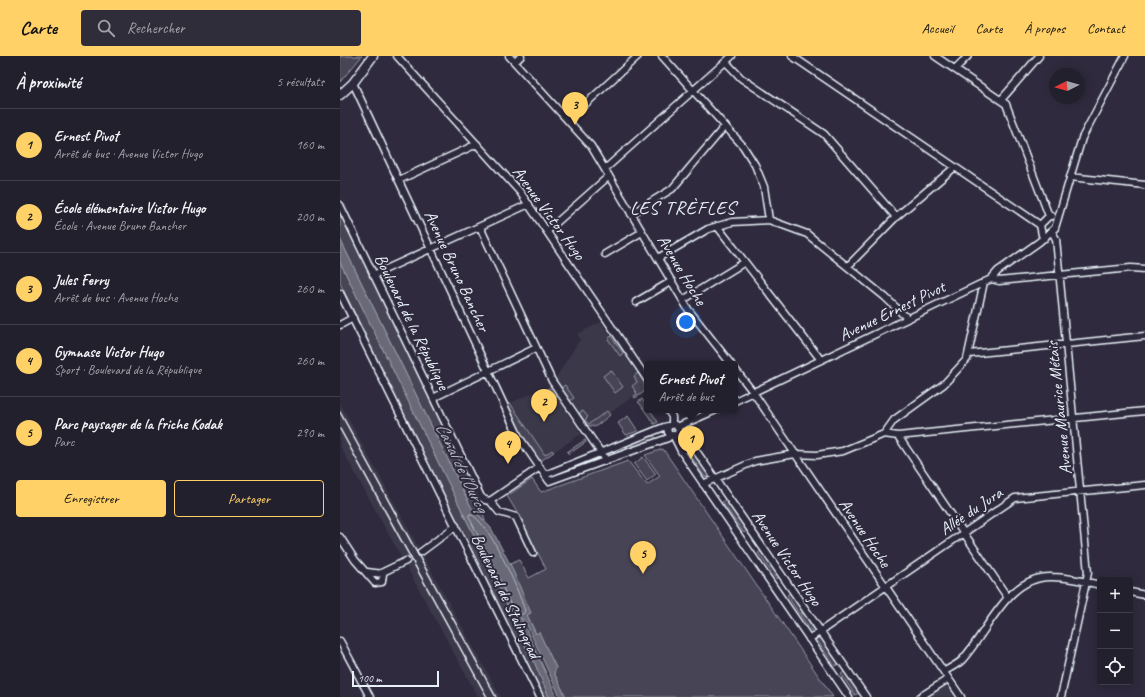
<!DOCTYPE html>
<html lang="fr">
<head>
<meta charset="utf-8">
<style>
	:root { --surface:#23202e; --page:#2f2d3a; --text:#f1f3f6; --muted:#a3a3aa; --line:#403e4a; --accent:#ffd166 }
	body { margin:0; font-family:Caveat,sans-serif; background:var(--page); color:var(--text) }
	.controls { position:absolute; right:12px; bottom:12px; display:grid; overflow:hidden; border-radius:4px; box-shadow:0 2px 10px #0003 }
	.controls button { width:36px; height:36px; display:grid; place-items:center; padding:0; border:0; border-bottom:1px solid var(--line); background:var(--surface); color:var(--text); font:20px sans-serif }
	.compass { position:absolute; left:709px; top:12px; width:36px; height:36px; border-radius:50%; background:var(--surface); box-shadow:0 2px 10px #0003; rotate:265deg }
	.scale { position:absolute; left:12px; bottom:10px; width:87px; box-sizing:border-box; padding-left:4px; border:2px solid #e8f1f8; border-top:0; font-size:11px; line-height:14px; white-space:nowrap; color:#e8f1f8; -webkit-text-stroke:3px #2f2a3d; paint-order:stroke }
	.you { position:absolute; left:346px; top:266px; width:14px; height:14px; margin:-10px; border:3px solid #fff; border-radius:50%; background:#1a73e8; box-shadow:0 0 0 6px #1a73e833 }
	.badge { display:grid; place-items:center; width:26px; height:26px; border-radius:50%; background:var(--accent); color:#111; font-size:13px; font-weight:700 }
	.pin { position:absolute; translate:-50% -33px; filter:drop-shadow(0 1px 2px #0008) }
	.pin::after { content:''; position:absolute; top:21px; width:14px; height:12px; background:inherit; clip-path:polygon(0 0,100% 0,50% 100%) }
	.popup { position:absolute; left:304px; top:305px; width:94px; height:52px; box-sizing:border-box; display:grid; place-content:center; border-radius:4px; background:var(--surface); filter:drop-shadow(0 1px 3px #0005); font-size:13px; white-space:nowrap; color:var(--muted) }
	.popup b { font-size:15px; color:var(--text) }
	.popup::after { content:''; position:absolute; left:50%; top:100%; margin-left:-8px; border:8px solid transparent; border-top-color:var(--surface) }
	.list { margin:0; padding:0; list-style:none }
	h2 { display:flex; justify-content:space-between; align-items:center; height:52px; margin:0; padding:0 16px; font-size:17px }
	h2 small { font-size:13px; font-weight:400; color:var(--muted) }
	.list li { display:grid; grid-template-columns:26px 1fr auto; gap:12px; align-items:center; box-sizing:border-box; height:72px; padding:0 16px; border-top:1px solid var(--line) }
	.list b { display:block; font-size:15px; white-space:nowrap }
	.list p { margin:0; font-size:13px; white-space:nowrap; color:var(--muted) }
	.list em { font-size:13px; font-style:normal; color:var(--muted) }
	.actions { display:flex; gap:8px; padding:12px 16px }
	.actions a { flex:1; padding:9px 0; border:1px solid var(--accent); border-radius:4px; text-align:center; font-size:14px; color:var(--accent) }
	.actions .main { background:var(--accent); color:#111 }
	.icon { flex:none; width:22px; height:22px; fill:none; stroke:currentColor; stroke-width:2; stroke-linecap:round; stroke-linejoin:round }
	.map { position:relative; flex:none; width:805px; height:641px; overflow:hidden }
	header { display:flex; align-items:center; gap:24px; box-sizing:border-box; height:56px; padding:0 20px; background:var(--accent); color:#111 }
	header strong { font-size:19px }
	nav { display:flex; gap:22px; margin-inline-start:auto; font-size:14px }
	.search { width:280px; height:36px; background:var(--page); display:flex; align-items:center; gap:10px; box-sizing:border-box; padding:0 14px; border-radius:4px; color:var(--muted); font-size:15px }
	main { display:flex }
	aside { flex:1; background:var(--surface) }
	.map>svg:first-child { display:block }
	.built { fill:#3b3749 }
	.green { fill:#464455; stroke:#979aa6 }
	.water { fill:#696978; stroke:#9c9fab }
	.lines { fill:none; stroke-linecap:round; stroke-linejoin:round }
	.shore { stroke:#b5bbc5; stroke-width:1 }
	.minor-casing { stroke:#e8f1f8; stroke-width:9 }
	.tertiary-casing { stroke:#e8f1f8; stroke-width:11 }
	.minor { stroke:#2f2a3d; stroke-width:6 }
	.tertiary { stroke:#2f2a3d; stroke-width:8 }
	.rail { stroke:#e8f1f8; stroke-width:1.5 }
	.labels { text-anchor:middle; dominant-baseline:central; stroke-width:4; stroke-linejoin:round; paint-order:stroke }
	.street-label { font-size:17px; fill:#e8f1f8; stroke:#2f2a3d }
	.water-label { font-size:18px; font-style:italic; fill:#afb4be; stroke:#2f2a3d }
	.quarter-label { font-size:19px; letter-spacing:1px; fill:#e8f1f8; stroke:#2f2a3d }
</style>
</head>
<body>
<header>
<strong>Carte</strong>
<div class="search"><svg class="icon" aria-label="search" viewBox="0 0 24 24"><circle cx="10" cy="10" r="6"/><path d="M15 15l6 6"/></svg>Rechercher</div>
<nav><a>Accueil</a><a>Carte</a><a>À propos</a><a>Contact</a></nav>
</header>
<main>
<aside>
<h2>À proximité<small>5 résultats</small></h2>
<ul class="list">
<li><span class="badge">1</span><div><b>Ernest Pivot</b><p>Arrêt de bus · Avenue Victor Hugo</p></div><em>160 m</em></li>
<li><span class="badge">2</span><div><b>École élémentaire Victor Hugo</b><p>École · Avenue Bruno Bancher</p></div><em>200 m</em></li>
<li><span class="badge">3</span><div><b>Jules Ferry</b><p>Arrêt de bus · Avenue Hoche</p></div><em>260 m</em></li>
<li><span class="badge">4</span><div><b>Gymnase Victor Hugo</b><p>Sport · Boulevard de la République</p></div><em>260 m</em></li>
<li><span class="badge">5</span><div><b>Parc paysager de la friche Kodak</b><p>Parc</p></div><em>290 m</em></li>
</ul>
<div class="actions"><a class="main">Enregistrer</a><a>Partager</a></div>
</aside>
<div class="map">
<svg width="805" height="641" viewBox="0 0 805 641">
	<rect width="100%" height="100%" fill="#2f2a3d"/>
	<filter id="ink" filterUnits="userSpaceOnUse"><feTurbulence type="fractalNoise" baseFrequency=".025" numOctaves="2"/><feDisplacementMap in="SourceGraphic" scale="8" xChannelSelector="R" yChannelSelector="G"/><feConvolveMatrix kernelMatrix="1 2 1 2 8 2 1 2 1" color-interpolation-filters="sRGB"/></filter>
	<g filter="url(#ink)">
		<!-- built -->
		<path class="built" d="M261,266l44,62v4l-53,38 -5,-1 -32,-46 25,-40 -3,-5z
			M210,330l31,48 -39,26 -35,-56z
			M0,347l80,147 81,147h-23l-138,-251z
			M602,623l13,18h-42z"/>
		<!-- green -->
		<path class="green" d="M0,0h22l-22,26z
			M0,156l141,291 4,18 -14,-14 -131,-268z
			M0,206l155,316 35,78 2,1 17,40h-7l-202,-414z
			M271,280l12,17 -3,3 -12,-17z
			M271,314l12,17 -8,6 -12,-17z
			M298,317c4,7 8,11 6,19l-9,6 -1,-2 3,-2 -5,-8 5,-4 -3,-6z
			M225,329l9,13 -4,3 -9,-13z
			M210,332l7,9 -17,12 -3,-3 13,-7 1,-4 -4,-6z
			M302,343l5,7v4h3l8,12 -4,2 -14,-20 -2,-2z
			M170,347l35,52 7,-5 2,2 -12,8h-4l-16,-24 -15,-32z
			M243,355l5,6 -3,3 4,4 18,-13 3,4 -15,12 -8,-2 -8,-12z
			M288,360l10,15 -12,4 -8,-12z
			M312,377l5,7 -21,8 -4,-6z
			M245,384l1,2 -17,12 -2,-2z
			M290,387l4,6 -18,6 -4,-5z
			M323,393l170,248h-267l-12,-24 2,-5 -17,-35 -3,1 -9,-19 3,-2 -20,-49 9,-4 10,18 17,-9 -28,-55 -11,-18 25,-17 9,13 87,-31 19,24 13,-9 -15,-21z
			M352,394l20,25 -7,2 -17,-25z
			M303,401l13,17 -9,7 -13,-17z
			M386,443l23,30 -5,4 -22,-31z
			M421,495l15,21 5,3 -5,4 -18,-26z
			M452,536l3,4 -2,1 10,15 -4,2 -12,-19z
			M464,557l9,16 -2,2 -11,-16z
			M480,581l15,22 2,-1 3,5 -5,3 -19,-27z
			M504,612l15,25 -4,2 -14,-21 3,-2 -2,-3z"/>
		<!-- water -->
		<path class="water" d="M0,183l131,268 20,21 19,36 21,49 -4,2 9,19 3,-2 17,36 -2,5 12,24h-6l-35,-76 -4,-3 36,79h-8l-17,-40 -2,-1 -35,-78 -155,-316z"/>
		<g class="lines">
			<!-- shore -->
			<path class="shore" d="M130,458c20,8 48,75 55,97l-2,3 -8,1 -17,-39 -29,-59z"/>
			<defs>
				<path id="minor" d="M57,0l123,136 127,187
					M169,0l82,90 97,163 43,55
					M322,0l81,90 12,19 9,22 5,33
					M452,0l248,169
					M595,0l71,48 43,112
					M175,6l6,-6
					M386,6l15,16 83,56 72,83
					M615,13l13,-13
					M13,27l166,354 26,38 119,-48 4,-1
					M661,44l38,-44
					M228,64l70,-64
					M265,113l127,-113
					M730,121l75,8
					M59,124l78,-36
					M0,149l141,292 4,3 5,1 50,-34
					M291,158l41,-25 53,-63
					M377,170l104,134
					M140,171l72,154 54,79
					M207,175l62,-55
					M712,176l4,7 32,334 -27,124
					M705,182l-3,-3 -2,-10 9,-9h3
					M265,198l37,-22
					M318,202l50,-29 24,-7 37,-2 38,14 78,63 22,21
					M508,210l48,-49 59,-50
					M33,219l156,-71
					M651,223l8,2 132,-13 14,1
					M0,237l200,404
					M343,244l62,-38
					M296,246l36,-21
					M0,269l13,-7
					M629,298l176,-18
					M395,313l18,23 208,305
					M93,342l103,-50
					M395,345l256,-122 7,-8 41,-29 16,-14 27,-90 43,-82
					M328,354l4,7v8
					M327.5 374a5.5 5.5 0 1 1 11 0a5.5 5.5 0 1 1-11 0Z
					M337,371l39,-17
					M544,378l14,2 110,162
					M333,379l8,16 168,246
					M558,380l247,-25
					M341,395l11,-6 174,252
					M205,419l4,6 119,-43 3,-3
					M363,428l52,-23 40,-7 22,1 26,-4 41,-17 10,-14 50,-36 23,-25 17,-77
					M150,445l9,11 17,5 17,36
					M0,481l15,23 20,23 7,-1 1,-8 -16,-2
					M81,496l35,-26
					M41,517l25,-12
					M790,536l15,3
					M469,583l206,-141 130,-13
					M0,585l30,56
					M604,616c5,-4 13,-7 18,-12 26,-28 45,-85 90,-83 16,0 32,4 48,8
					M580,641l28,-18"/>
				<path id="tertiary" d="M0,39l13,-12 20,-27"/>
			</defs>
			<!-- minor casing -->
			<use href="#minor" class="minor-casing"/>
			<!-- tertiary casing -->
			<use href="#tertiary" class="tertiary-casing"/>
			<!-- minor -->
			<use href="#minor" class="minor"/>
			<!-- tertiary -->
			<use href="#tertiary" class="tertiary"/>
			<!-- rail -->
			<path class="rail" d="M0,356l156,285
				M0,373l147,268"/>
		</g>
	</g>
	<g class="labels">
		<!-- street labels -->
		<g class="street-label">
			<text transform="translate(209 157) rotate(54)">Avenue Victor Hugo</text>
			<text transform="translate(342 214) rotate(59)">Avenue Hoche</text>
			<text transform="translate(117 215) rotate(65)">Avenue Bruno Bancher</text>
			<text transform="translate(552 255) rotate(-26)">Avenue Ernest Pivot</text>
			<text transform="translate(72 266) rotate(64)">Boulevard de la République</text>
			<text transform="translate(719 352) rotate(-96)">Avenue Maurice Métais</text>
			<text transform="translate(631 455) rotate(-34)">Allée du Jura</text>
			<text transform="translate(525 477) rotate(56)">Avenue Hoche</text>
			<text transform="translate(447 502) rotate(56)">Avenue Victor Hugo</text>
			<text transform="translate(166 540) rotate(64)">Boulevard de Stalingrad</text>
		</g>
		<!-- water labels -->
		<g class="water-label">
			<text transform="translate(122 411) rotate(64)">Canal de l'Ourcq</text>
		</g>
		<!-- quarter labels -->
		<g class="quarter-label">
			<text x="343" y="152">LES TRÈFLES</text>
		</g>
	</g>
</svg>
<div class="controls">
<button>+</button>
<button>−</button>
<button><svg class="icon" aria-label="locate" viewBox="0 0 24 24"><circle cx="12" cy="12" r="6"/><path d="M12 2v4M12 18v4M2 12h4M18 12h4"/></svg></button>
</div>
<svg class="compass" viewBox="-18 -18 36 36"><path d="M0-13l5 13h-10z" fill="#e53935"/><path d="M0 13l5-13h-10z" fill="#a3a3aa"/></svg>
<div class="scale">100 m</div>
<div class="you"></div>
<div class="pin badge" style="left:351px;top:403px">1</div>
<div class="popup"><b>Ernest Pivot</b>Arrêt de bus</div>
<div class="pin badge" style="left:204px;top:366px">2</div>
<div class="pin badge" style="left:235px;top:69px">3</div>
<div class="pin badge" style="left:168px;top:408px">4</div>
<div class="pin badge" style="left:303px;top:518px">5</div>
</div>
</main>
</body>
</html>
